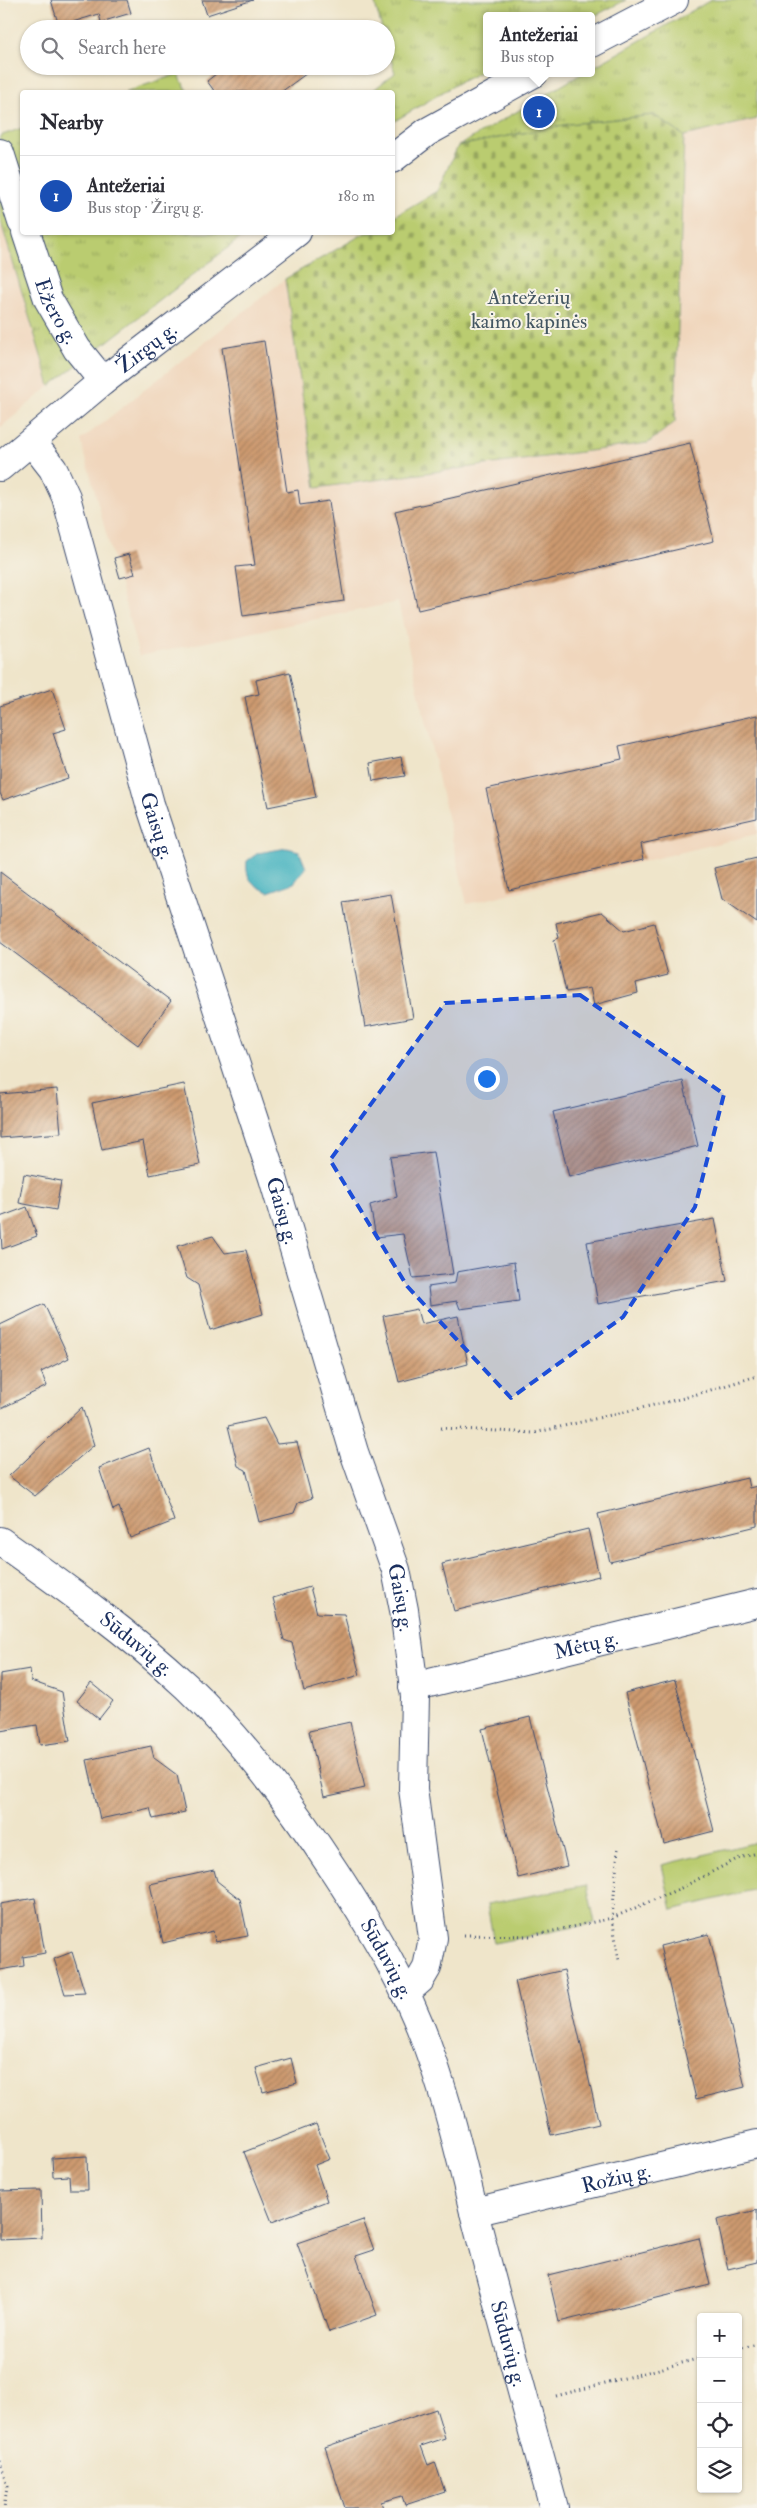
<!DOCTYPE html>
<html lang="en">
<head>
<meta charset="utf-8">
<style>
	:root { --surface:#fff; --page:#f2f2f3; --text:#2b2b33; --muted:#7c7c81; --line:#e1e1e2; --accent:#d1495b }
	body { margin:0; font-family:"IM FELL Double Pica",serif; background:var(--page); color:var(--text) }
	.controls { position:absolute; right:15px; bottom:15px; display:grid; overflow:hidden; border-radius:5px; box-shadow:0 1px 4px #0004 }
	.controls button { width:45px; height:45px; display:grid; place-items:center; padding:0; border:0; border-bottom:1px solid var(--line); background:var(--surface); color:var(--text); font:25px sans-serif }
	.you { position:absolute; left:486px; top:1078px; width:18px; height:18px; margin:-12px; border:4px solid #fff; border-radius:50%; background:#1a73e8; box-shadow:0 0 0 8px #1a73e833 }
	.badge { display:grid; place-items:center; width:32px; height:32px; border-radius:50%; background:var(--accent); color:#fff; font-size:16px; font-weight:700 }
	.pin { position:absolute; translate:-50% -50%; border:2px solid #fff; box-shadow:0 1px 5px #0006 }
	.popup { position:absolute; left:483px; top:12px; width:112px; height:65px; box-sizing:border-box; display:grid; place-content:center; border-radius:5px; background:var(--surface); filter:drop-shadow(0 1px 4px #0005); font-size:16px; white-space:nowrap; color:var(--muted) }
	.popup b { font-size:19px; color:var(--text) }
	.popup::after { content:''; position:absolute; left:50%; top:100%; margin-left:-10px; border:10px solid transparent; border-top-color:var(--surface) }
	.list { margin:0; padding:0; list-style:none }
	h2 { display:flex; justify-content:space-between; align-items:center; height:65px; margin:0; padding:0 20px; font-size:21px }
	h2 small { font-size:16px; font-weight:400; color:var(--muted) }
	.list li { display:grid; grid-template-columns:32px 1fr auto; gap:15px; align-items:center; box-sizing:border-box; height:80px; padding:0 20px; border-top:1px solid var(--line) }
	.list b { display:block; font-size:19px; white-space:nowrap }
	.list p { margin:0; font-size:16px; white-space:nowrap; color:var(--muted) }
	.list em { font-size:16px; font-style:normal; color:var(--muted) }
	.icon { flex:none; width:28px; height:28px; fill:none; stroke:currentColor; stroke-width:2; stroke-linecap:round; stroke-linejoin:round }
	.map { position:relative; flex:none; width:757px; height:2508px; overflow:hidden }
	.search { position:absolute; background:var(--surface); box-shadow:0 1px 4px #0004; left:20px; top:20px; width:375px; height:55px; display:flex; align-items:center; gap:12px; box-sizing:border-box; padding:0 18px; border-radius:28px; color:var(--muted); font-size:19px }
	.panel { position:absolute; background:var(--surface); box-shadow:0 1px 4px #0004; left:20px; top:90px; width:375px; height:145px; border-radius:5px }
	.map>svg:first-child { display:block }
	.built { fill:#f0d6bc }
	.grass { fill:url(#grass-tufts); stroke:#6a7e66 }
	.cemetery { fill:url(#cemetery-stones); stroke:#6a7e66 }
	.park { fill:#bacc6f; stroke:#6a7e66 }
	.water { fill:#45b3c0; stroke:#30718f }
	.building { fill:url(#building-hatch) }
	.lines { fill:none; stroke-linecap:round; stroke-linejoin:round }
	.minor-casing { stroke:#3b4a6e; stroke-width:30 }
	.path { stroke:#3b4a6e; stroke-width:3; stroke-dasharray:1 4; stroke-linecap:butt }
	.minor { stroke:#fff; stroke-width:28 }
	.marked { fill:#1d4ed8; fill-opacity:0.2; stroke:#1d4ed8; stroke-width:4; stroke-dasharray:10 6; stroke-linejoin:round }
	.labels { text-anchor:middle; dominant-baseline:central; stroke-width:4; stroke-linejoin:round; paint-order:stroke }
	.park-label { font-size:21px; fill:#435662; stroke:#f7f3e8 }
	.street-label { font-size:21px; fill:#1b2f5e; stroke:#f7f3e8 }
</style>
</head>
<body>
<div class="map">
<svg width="757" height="2508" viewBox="0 0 757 2508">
	<defs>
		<pattern id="grass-tufts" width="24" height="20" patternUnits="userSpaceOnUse" patternTransform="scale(1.25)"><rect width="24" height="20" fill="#bacc6f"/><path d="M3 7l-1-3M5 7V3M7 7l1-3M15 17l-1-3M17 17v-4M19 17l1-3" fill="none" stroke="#96a65e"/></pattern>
		<pattern id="cemetery-stones" width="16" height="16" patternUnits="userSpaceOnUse" patternTransform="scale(1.25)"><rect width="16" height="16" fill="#bacc6f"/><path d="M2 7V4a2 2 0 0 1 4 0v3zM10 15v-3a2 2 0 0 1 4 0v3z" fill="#96a65e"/></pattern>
		<pattern id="building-hatch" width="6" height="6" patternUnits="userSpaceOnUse" patternTransform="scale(1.25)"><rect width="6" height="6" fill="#cd9a6f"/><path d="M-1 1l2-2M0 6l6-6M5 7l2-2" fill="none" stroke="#a67e5e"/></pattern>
	</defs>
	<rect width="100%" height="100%" fill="#f7f3e8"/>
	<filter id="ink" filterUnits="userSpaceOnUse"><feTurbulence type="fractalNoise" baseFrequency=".02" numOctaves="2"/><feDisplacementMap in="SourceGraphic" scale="10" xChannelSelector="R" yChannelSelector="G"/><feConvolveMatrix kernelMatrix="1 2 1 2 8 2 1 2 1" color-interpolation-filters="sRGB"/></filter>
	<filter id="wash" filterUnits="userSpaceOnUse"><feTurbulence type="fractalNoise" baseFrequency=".0096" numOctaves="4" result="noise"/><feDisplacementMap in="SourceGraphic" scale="20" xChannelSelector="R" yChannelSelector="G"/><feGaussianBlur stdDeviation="1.12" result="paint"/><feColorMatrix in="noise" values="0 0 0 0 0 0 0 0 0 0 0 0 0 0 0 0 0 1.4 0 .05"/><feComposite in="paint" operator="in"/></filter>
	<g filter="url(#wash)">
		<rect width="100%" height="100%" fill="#efe5ca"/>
		<!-- built -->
		<path class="built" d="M757,119v715l-290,70 -69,-302 -259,54 -58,-216 204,-161 31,209 359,-66 9,-286z
			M0,219l50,167 -50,42z"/>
		<!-- grass -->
		<path class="grass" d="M374,0h252l-34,17 -106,-1v53l-28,14 -65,39 -1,-30h-21l24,-19 -9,-30v-14h-4z
			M711,0h46v119l-73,17 -30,-21 -85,9 -111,22 125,-73h9v-5z
			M178,74l10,18h-63z
			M22,128v104l225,1 -197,153 -50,-167v-83z"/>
		<!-- cemetery -->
		<path class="cemetery" d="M654,115l30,21 -9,286 -27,21 -332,45 -31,-209 80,-46 27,-1 1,-15 44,-26 21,-45 111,-22z"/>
		<!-- park -->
		<path class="park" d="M757,1842v47l-85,21 -10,-45z
			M587,1885l8,38 -101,20 -7,-39z"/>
		<!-- water -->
		<path class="water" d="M287,848l12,3 7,17 -12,15 -26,9c-15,-7 -23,-13 -21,-31l11,-8z"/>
		<g id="blocks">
			<!-- building -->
			<path class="building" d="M51,0h76l4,13 -30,9 -2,-8 -40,12z
				M202,0h51l-46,15z
				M226,66h86l2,2 -33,24h-66l-8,-11z
				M264,341l23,151 11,-2 2,15 29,-4 15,100 -101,15 -7,-49 19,-2 -33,-217z
				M690,443l24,98 -296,69 -23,-99z
				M129,554l6,20 -15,4 -6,-20z
				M290,672l26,125 -48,10 -23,-110 14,-3 -3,-14z
				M52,689l14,40 -13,4 15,45 -65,22 -3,-7v-87z
				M757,715v103l-116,26 3,15 -135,31 -23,-101 136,-30 -3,-13z
				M401,757l4,19 -32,5 -3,-18z
				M757,858v65l-35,-24 -8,-31z
				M0,872l171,129 -33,44 -138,-103z
				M391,894l22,124 -48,9 -22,-125z
				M602,912l22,19 30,-8 14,52 -32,8 2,10 -44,12 -4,-17 -24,4 -12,-52 5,-2 -3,-15z
				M683,1081l15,65 -129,31 -16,-65z
				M184,1084l16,81 -50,10 -7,-34 -41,9 -10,-47z
				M57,1089l4,44 -61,5v-44z
				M433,1152l20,122 -40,4 -10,-44 -27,3 -6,-32 27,-8 -7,-40z
				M24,1174l37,7 -5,29 -37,-7z
				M27,1207l10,29 -35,13 -2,-32z
				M715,1219l12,62 -129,23 -11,-62z
				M213,1236l12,17 21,-3 17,64 -53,16 -12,-45 -11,-7 -10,-32z
				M514,1262l5,39 -59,8 -3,-8 -27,4 -2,-18 27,-4 2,-11z
				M44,1304l25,54 -28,14 6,14 -47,23v-84z
				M417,1309l4,15 37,-8 10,48 -69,18 -16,-66z
				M82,1407l12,38 -59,51 -26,-20z
				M264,1418l13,26 20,-2 15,56 -14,5 -4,10 -35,9 -13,-52 -8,-4 -10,-40z
				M149,1448l25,73 -44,17 -11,-31 -6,3 -14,-42z
				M747,1478l2,10 8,-2v40l-147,36 -12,-48z
				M588,1529l11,47 -145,35 -12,-47z
				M310,1587l7,26 27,1 16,61 -56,16 -12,-48 -8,-3 -11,-42z
				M30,1669l1,12 31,11 8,49 -30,4 -3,-20 -37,6v-57z
				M675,1680l39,151 -50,13 -39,-151z
				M91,1683l22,18 -14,18 -22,-18z
				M530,1717l37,149 -49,12 -36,-149z
				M350,1722l15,66 -41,9 -15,-66z
				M151,1746l3,12 23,17 8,37 -32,7 -3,-11 -50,11 -13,-59z
				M214,1870l3,11 23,18 8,37 -33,6 -2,-11 -50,12 -13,-59z
				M35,1898l10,55 -22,4 1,9 -24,4v-66z
				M709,1934l36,153 -49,12 -36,-153z
				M72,1952l13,41 -20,1 -11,-35z
				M564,1970l35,154 -48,11 -36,-154z
				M291,2058l6,25 -34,9 -7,-24z
				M316,2124l14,35 -15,6 12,36 -55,21 -28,-70z
				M87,2156l1,34h-18l-1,-14 -16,1 -1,-19z
				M41,2190l1,48 -42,2v-49z
				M757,2210v52l-29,7 -11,-49z
				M363,2220l11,30 -18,6 21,59 -48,17 -32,-89z
				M699,2238l11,47 -151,37 -11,-47z
				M436,2409l9,29 -24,8 7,19 7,-3 10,30 -40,13 -3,-9 -21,6 2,6h-38l-20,-61z"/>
		</g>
	</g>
	<g filter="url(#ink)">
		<use href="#blocks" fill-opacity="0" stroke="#3b4a6e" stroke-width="1"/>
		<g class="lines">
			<defs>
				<g id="minor">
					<path d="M592,43l82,-43"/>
					<path d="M0,153l22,69"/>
					<path d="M392,159l35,-27 107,-59"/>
					<path id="s1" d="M26,232l22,67 29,50 26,32"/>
					<path id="s2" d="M32,442l21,27 13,28 84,307 123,374 81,274 42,118 8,40 11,86 -2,93 20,149 -6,30 -7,12 -15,13"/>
					<path id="s3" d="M0,467l103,-86 194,-149"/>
					<path id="s4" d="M0,1541c65,46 129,92 187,146 57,54 105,119 148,185 38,58 74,118 96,184 18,51 30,103 43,156 25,99 53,197 80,296"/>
					<path id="s5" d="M413,1687l344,-84"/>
					<path id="s6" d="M474,2212l283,-68"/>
				</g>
			</defs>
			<!-- minor casing -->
			<use href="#minor" class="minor-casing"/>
			<!-- path -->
			<path class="path" d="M441,1428l93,5 150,-35 73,-22
				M618,1849l-6,69 7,42
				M464,1935l67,1 81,-18 69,-30 56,-29 20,-6
				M738,2349l19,-5
				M556,2396l145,-38
				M0,2461l7,25 -3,22"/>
			<!-- minor -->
			<use href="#minor" class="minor"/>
		</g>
	</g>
	<!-- marked area -->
	<path class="marked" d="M580,995l144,99 -29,113 -72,110 -112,81 -104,-112 -77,-126 115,-157z"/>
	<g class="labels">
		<!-- park labels -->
		<g class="park-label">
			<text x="529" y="297">Antežerių<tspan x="529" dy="24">kaimo kapinės</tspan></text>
		</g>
		<!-- street labels -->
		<g class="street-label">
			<text stroke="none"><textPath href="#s1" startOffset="85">Ežero g.</textPath></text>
			<text stroke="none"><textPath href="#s3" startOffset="189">Žirgų g.</textPath></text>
			<text stroke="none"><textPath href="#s2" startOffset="406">Gaisų g.</textPath></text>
			<text stroke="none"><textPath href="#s2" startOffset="811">Gaisų g.</textPath></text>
			<text stroke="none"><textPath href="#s2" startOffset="1216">Gaisų g.</textPath></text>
			<text stroke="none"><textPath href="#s4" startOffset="171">Sūduvių g.</textPath></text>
			<text stroke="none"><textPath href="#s5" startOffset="178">Mėtų g.</textPath></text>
			<text stroke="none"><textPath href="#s4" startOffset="576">Sūduvių g.</textPath></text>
			<text stroke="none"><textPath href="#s6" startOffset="146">Rožių g.</textPath></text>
			<text stroke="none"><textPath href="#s4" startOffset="981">Sūduvių g.</textPath></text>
		</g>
	</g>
</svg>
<div class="controls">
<button>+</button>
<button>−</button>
<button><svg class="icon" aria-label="locate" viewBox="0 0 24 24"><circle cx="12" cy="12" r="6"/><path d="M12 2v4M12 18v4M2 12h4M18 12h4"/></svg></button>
<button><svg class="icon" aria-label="layers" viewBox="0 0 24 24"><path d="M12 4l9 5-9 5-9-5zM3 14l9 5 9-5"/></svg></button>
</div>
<div class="you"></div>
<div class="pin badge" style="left:539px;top:112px;background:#1a4fb4">1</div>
<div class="popup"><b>Antežeriai</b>Bus stop</div>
<div class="search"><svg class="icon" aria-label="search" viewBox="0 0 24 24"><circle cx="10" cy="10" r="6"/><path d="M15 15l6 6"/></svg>Search here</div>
<section class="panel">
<h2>Nearby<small></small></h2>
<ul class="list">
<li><span class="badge" style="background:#1a4fb4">1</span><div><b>Antežeriai</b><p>Bus stop · Žirgų g.</p></div><em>180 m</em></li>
</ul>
</section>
</div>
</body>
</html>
